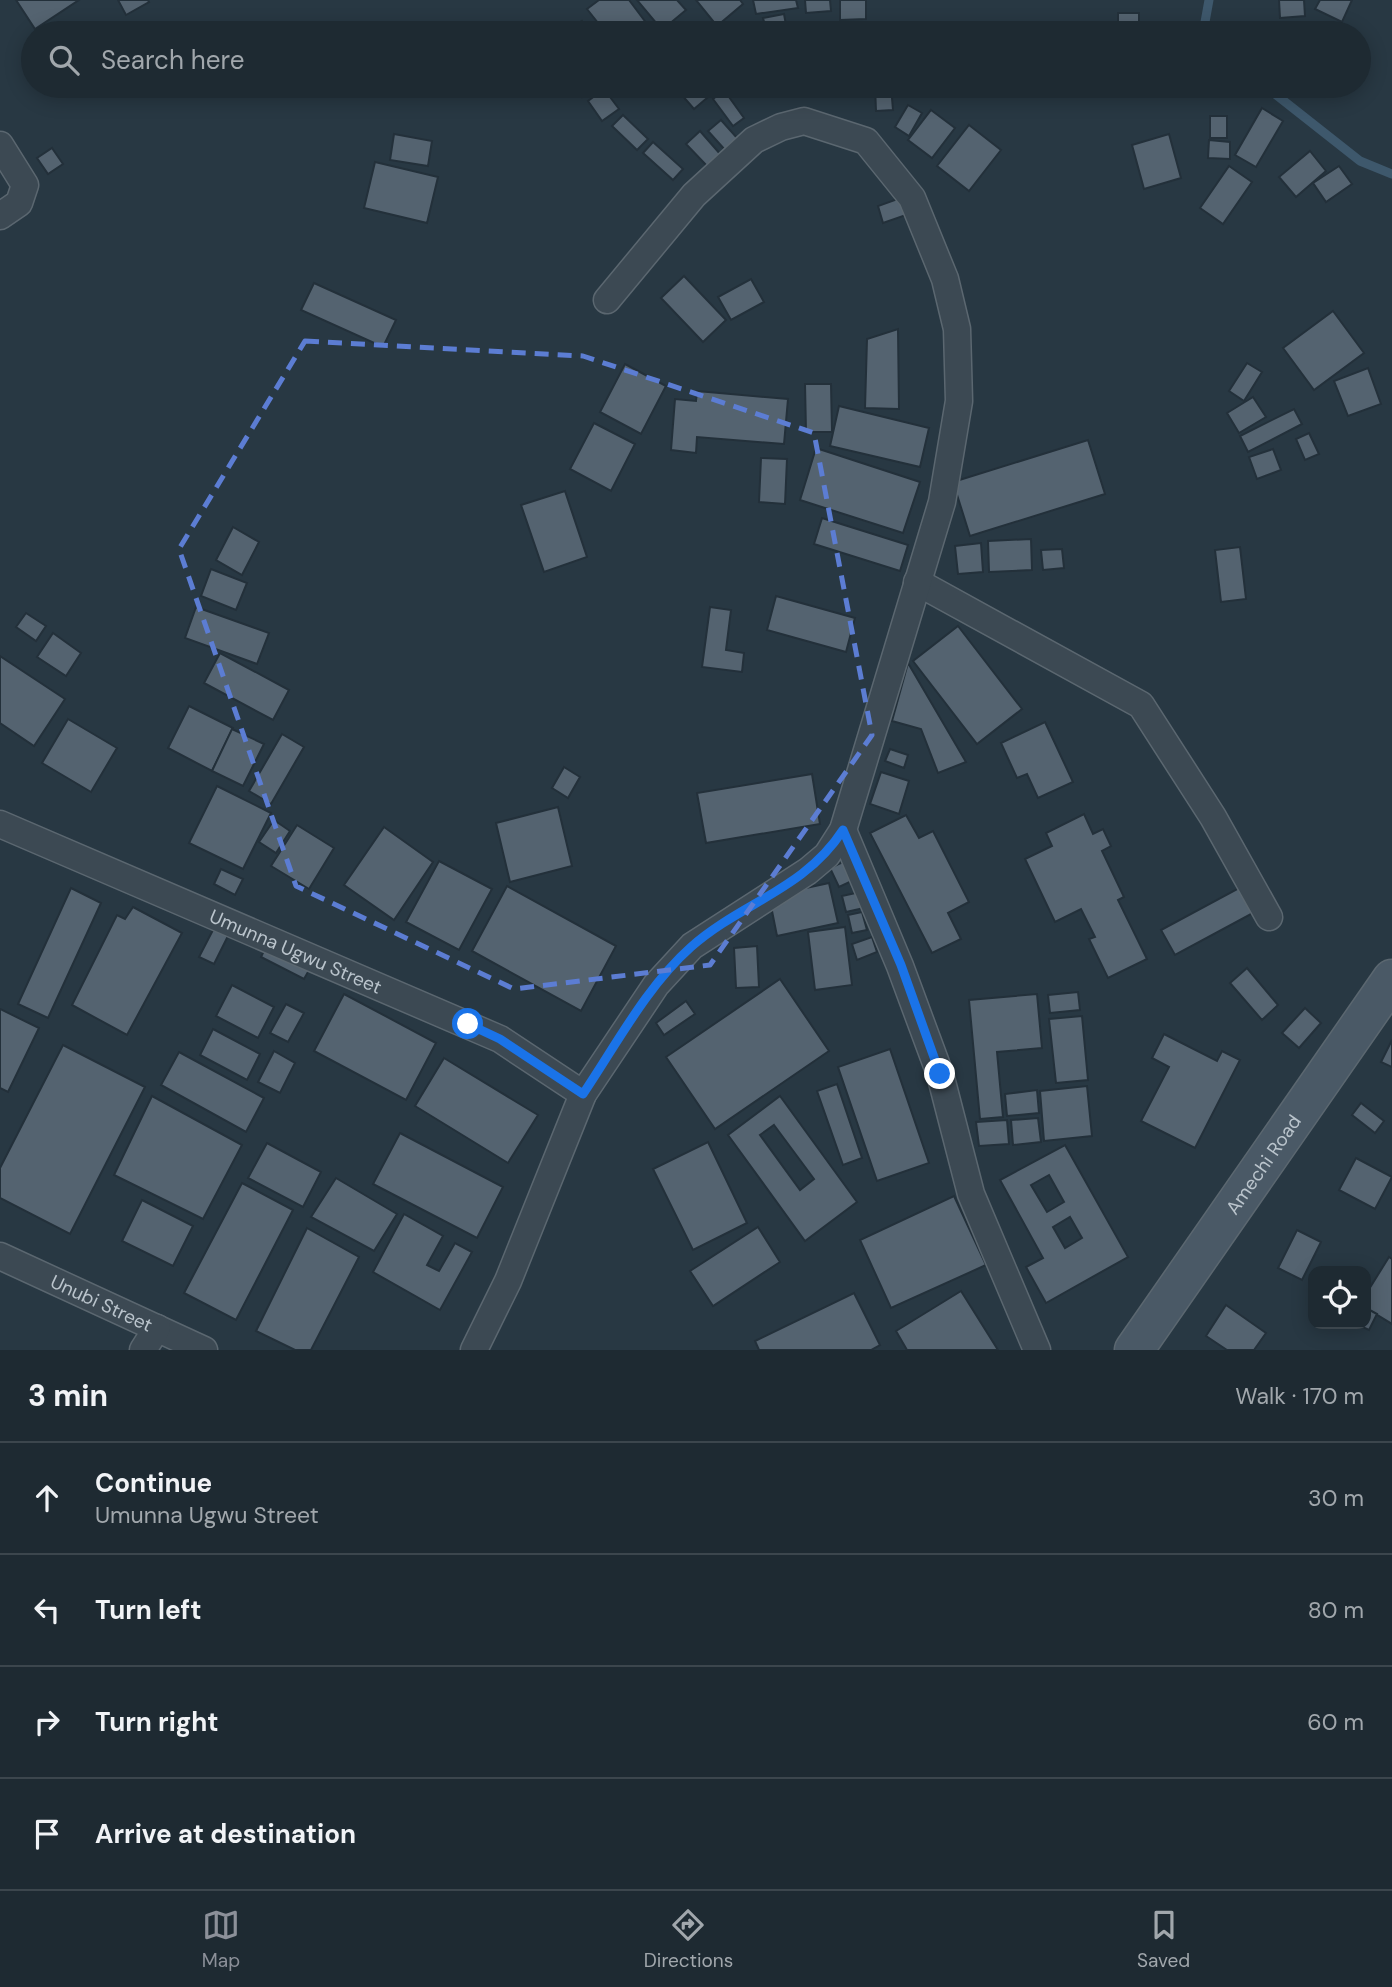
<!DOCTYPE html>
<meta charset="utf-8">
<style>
:root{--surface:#1e2a32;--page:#2b363e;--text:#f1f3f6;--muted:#a1a7ac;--line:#3c464d;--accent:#8c9099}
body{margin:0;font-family:"DM Sans",sans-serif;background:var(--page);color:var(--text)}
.controls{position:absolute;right:21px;bottom:21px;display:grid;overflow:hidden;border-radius:14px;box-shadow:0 4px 18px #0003}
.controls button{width:63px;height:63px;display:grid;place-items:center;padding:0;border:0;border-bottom:2px solid var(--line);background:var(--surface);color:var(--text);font:35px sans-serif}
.stop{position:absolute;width:21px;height:21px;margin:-16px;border:5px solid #1a73e8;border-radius:50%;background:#fff}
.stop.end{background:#1a73e8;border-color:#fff;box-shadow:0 2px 7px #0008}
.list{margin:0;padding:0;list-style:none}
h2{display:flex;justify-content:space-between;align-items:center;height:91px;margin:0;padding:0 28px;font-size:30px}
h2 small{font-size:23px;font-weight:400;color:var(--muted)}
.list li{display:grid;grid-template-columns:46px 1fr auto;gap:21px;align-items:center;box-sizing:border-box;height:112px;padding:0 28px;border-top:2px solid var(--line)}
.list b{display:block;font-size:26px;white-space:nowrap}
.list p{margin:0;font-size:23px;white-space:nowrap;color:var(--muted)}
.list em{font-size:23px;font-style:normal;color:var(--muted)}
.icon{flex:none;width:38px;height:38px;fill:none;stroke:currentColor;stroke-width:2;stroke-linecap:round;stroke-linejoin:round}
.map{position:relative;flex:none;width:1392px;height:1350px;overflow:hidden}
.search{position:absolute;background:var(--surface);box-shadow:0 4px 18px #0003;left:21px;right:21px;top:21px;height:77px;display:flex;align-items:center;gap:18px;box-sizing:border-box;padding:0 24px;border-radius:38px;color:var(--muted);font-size:26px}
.sheet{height:539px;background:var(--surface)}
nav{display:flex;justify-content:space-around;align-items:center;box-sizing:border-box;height:98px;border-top:2px solid var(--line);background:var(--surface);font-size:19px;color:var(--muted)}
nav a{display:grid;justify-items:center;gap:4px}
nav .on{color:var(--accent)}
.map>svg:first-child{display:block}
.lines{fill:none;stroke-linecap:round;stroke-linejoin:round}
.stream{stroke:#3e586c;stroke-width:9}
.building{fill:#546370;stroke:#23303a;stroke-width:2;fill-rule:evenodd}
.street-casing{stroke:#5b6770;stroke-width:29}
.secondary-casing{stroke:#5b6770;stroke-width:41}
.street{stroke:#3c4953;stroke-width:26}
.secondary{stroke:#4a5966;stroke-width:38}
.route{stroke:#1a73e8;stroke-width:9}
.marked{fill:none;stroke:#5c7dd3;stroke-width:5;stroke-dasharray:14 9;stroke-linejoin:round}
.labels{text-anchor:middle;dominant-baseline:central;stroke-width:6;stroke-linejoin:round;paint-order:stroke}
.street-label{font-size:19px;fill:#bac4cc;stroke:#212e38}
</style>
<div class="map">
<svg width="1392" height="1350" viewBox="0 0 1392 1350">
<rect width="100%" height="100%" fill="#283843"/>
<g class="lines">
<g class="stream">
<path d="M 1203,33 L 1209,0"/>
<path d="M 1265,86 L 1360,161 L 1392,174"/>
</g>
</g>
<g class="building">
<path d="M 16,0 L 79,0 L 35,29 Z"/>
<path d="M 118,0 L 148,0 L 149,2 L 126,15 Z"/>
<path d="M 599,0 L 629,0 L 650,28 L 643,33 L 606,33 L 587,9 Z"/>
<path d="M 637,0 L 677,0 L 686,10 L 662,30 Z"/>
<path d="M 696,0 L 740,0 L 743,4 L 717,26 Z"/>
<path d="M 753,0 L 796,0 L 798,8 L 756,14 Z"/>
<path d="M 805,0 L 830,0 L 831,11 L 806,13 Z"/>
<path d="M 840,0 L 866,0 L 866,19 L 840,20 Z"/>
<path d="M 1279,0 L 1304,0 L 1305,16 L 1280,18 Z"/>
<path d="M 1320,0 L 1352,0 L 1342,22 L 1315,9 Z"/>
<rect x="1118" y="13" width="21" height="20"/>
<path d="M 784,14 L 786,25 L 766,29 L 763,18 Z"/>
<path d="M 582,21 L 589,33 L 562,33 Z"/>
<path d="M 574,86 L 598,86 L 582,97 Z"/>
<path d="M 674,86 L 697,86 L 707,98 L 694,109 Z"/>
<rect x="818" y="86" width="41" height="10"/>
<path d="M 875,86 L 891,86 L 893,110 L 876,111 Z"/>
<path d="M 604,89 L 619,109 L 602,121 L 588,101 Z"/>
<path d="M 724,90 L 744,118 L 733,126 L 713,99 Z"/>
<path d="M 908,105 L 922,113 L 909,136 L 895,127 Z"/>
<path d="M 1262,108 L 1283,121 L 1256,167 L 1235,155 Z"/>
<path d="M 931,110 L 955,128 L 932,158 L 908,140 Z"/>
<path d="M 623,115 L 648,139 L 637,150 L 612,126 Z"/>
<rect x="1210" y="116" width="17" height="22"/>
<path d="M 721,120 L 738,139 L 726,151 L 708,131 Z"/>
<path d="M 969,125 L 1001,150 L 969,191 L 937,166 Z"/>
<path d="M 700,131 L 721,155 L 708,167 L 686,144 Z"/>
<path d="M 394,134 L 432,141 L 428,166 L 390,160 Z"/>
<path d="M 1169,134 L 1181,178 L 1144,189 L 1132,145 Z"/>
<path d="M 1209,140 L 1230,142 L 1230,159 L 1208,158 Z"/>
<path d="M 653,142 L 683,169 L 673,180 L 643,153 Z"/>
<path d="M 52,148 L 63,164 L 48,174 L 37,158 Z"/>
<path d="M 1310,151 L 1326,171 L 1296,197 L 1279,177 Z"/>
<path d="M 375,162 L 438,177 L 427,223 L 364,208 Z"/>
<path d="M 1229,166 L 1252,182 L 1223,224 L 1200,208 Z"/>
<path d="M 1339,166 L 1352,184 L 1326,202 L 1313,183 Z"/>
<path d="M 903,197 L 909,214 L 883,223 L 878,206 Z"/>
<path d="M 684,276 L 726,320 L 703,342 L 661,298 Z"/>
<path d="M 751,279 L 764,302 L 731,320 L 718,297 Z"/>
<path d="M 314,283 L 396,320 L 383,347 L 301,310 Z"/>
<path d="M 1333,311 L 1364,353 L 1314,390 L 1283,348 Z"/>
<path d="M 898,329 L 899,409 L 865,408 L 867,339 Z"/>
<path d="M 1247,363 L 1262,372 L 1244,401 L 1229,391 Z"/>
<path d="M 625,364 L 666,386 L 641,434 L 600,412 Z"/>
<path d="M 1368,368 L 1381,404 L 1348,416 L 1334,381 Z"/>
<path d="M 805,384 L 831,384 L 832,432 L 806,432 Z"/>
<path d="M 697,391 L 788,399 L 784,444 L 697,437 L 696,453 L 671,450 L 675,399 L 696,401 Z"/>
<path d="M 1253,397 L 1266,417 L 1239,433 L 1227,413 Z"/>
<path d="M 839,406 L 929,428 L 920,467 L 830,446 Z"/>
<path d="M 1294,409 L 1302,424 L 1248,452 L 1240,436 Z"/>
<path d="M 594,423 L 635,444 L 611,491 L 570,469 Z"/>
<path d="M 1309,433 L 1319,454 L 1305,460 L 1296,439 Z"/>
<path d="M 1088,440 L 1105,494 L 970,536 L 953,482 Z"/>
<path d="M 816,448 L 920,482 L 903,533 L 800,500 Z"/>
<path d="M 1273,449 L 1281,470 L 1257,479 L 1249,457 Z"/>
<path d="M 761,458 L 787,459 L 785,504 L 759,502 Z"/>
<path d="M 565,491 L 587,557 L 544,572 L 521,505 Z"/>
<path d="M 822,518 L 908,545 L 900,571 L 814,544 Z"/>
<path d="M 233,527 L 259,542 L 242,575 L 216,560 Z"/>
<path d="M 1031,539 L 1032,570 L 989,572 L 988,541 Z"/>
<path d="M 981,543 L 983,572 L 958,574 L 955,546 Z"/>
<path d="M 1240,547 L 1246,599 L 1221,602 L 1215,550 Z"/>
<path d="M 1062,549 L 1064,568 L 1043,570 L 1041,550 Z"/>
<path d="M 211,569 L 247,583 L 236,610 L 201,596 Z"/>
<path d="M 776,596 L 855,618 L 846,652 L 767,630 Z"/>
<path d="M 196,607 L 269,633 L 257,664 L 185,638 Z"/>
<path d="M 710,607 L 731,610 L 726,650 L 744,653 L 742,672 L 702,667 Z"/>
<path d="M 26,613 L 46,626 L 36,641 L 16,627 Z"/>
<path d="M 958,626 L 1022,709 L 977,744 L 913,661 Z"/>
<path d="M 53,633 L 81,653 L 66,676 L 37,657 Z"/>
<path d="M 220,653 L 289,690 L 273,720 L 204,683 Z"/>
<path d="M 0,656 L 65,699 L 34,746 L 0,723 Z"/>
<path d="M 908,663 L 966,762 L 938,773 L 921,729 L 892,721 Z"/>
<path d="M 189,706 L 233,728 L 212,771 L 168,748 Z"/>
<path d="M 68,719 L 117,748 L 91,792 L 42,763 Z"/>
<path d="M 1045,722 L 1073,782 L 1038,798 L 1027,774 L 1017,778 L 1001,743 Z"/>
<path d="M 232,729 L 264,744 L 243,786 L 212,771 Z"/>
<path d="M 282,734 L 304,747 L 271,804 L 249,791 Z"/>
<path d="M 890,749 L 908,755 L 904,768 L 885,761 Z"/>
<path d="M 564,767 L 580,777 L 568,798 L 552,788 Z"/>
<path d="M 881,772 L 909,781 L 899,814 L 870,804 Z"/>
<path d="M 812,774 L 820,824 L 706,843 L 697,793 Z"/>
<path d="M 217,786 L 271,813 L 243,869 L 189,843 Z"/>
<path d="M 558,807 L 572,866 L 510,882 L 496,823 Z"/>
<path d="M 1084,814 L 1093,834 L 1103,829 L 1111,846 L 1102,851 L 1124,897 L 1118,900 L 1147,959 L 1108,978 L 1089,939 L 1095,937 L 1081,909 L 1055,922 L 1025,859 L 1052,846 L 1046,833 Z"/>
<path d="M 906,815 L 919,838 L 933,831 L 969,902 L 948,913 L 961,939 L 932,953 L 870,833 Z"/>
<path d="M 274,820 L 290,831 L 276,853 L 259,842 Z"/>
<path d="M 297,825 L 334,848 L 309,889 L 271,866 Z"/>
<path d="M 384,827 L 433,862 L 394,920 L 344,885 Z"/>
<path d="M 439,861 L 492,889 L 459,950 L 406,922 Z"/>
<path d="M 845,861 L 854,880 L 839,887 L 830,868 Z"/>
<path d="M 221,869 L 243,879 L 235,895 L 214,884 Z"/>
<path d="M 829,883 L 838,923 L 777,936 L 769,896 Z"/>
<path d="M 507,886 L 616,946 L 581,1011 L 472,951 Z"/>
<path d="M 71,888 L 101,903 L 48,1018 L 18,1004 Z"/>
<path d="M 1239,888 L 1253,913 L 1175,955 L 1161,930 Z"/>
<path d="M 860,892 L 864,908 L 846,912 L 842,896 Z"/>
<path d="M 133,907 L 182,933 L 127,1035 L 72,1005 L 117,915 L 125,919 Z"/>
<path d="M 862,912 L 867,930 L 852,933 L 848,915 Z"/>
<path d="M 845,927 L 852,985 L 815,990 L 808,932 Z"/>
<path d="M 214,928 L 228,936 L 214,964 L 199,957 Z"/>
<path d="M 872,937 L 877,952 L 857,960 L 852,944 Z"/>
<path d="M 268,942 L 312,965 L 304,979 L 261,957 Z"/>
<path d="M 757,946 L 759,987 L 736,988 L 734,948 Z"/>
<path d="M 1247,968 L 1278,1005 L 1262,1020 L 1230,983 Z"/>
<path d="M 780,979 L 829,1051 L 715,1129 L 666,1057 Z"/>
<path d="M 232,985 L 274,1007 L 258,1038 L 216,1016 Z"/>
<path d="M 1078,992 L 1080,1010 L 1050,1013 L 1048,995 Z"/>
<path d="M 344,994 L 436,1043 L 406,1100 L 314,1051 Z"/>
<path d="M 1037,994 L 1042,1048 L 997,1052 L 1003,1117 L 980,1119 L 969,1000 Z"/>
<path d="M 686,1001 L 695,1014 L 664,1035 L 656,1023 Z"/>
<path d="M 286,1004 L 304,1013 L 288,1042 L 270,1033 Z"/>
<path d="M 1305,1008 L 1321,1023 L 1299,1048 L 1282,1033 Z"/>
<path d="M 0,1009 L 39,1028 L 8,1092 L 0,1088 Z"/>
<path d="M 1082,1016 L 1088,1080 L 1056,1083 L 1049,1019 Z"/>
<path d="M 213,1029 L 260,1054 L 247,1080 L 200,1055 Z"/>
<path d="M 1164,1034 L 1217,1061 L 1222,1051 L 1240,1060 L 1195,1148 L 1141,1121 L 1169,1067 L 1152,1058 Z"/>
<path d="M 1392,1040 L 1392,1067 L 1381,1062 Z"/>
<path d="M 63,1045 L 145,1087 L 70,1234 L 0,1198 L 0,1168 Z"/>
<path d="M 890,1049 L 929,1163 L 877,1181 L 838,1067 Z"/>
<path d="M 274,1051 L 295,1063 L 280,1093 L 258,1082 Z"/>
<path d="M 179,1052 L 264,1098 L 246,1132 L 161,1085 Z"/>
<path d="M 444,1058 L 538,1115 L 508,1163 L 415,1106 Z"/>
<path d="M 837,1084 L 862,1158 L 843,1165 L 817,1091 Z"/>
<path d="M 1087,1086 L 1092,1136 L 1044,1141 L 1040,1091 Z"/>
<path d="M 1037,1090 L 1039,1113 L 1007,1116 L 1005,1094 Z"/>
<path d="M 152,1096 L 242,1145 L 203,1219 L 114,1175 Z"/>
<path d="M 780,1096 L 857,1202 L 805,1241 L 728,1135 ZM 774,1125 L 814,1179 L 800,1190 L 760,1135 Z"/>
<path d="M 1361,1103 L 1384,1121 L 1375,1133 L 1352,1115 Z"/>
<path d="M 1038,1118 L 1041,1142 L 1013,1145 L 1011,1120 Z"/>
<path d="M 1007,1120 L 1009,1144 L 979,1146 L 976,1122 Z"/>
<path d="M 400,1133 L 503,1187 L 477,1238 L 373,1184 Z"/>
<path d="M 708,1142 L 747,1223 L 693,1250 L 653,1169 Z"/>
<path d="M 267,1143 L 321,1172 L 303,1207 L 248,1178 Z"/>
<path d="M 1065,1145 L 1128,1257 L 1046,1303 L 1026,1267 L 1043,1258 L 1000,1180 ZM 1049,1175 L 1064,1202 L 1047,1212 L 1031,1185 ZM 1070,1217 L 1082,1238 L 1065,1248 L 1053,1227 Z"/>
<path d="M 1356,1158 L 1392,1177 L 1375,1209 L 1339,1190 Z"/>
<path d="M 336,1178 L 397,1214 L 374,1251 L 311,1217 Z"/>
<path d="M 242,1183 L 293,1210 L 236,1320 L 184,1293 Z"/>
<path d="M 954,1196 L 986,1265 L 891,1308 L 860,1240 Z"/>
<path d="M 142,1200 L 193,1226 L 173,1266 L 122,1241 Z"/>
<path d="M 404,1214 L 443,1236 L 427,1265 L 439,1271 L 455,1243 L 472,1252 L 440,1310 L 373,1272 Z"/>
<path d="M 758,1227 L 780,1262 L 713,1306 L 690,1271 Z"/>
<path d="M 307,1228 L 359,1257 L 311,1350 L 295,1350 L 256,1331 Z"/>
<path d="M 1297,1230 L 1321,1242 L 1302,1280 L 1278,1268 Z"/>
<path d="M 1389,1257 L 1392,1259 L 1392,1324 L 1366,1308 L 1366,1294 Z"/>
<path d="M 961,1291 L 998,1350 L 907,1350 L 896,1331 Z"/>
<path d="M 854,1293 L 880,1345 L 871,1350 L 759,1350 L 755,1341 Z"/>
<path d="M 1226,1305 L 1266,1333 L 1254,1350 L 1227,1350 L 1206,1336 Z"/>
<path d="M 1366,1308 L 1377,1314 L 1369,1330 L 1356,1324 L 1366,1324 Z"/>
</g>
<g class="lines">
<g class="street-casing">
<g id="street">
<path d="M 0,145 L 25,185 L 19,203 L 0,216"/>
<path d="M 917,582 L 1141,705 L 1213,817 L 1269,917"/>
<path id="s1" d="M 0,824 L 500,1039 L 583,1094"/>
<path d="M 843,830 L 900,966 L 940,1074 L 971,1194 L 1037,1350"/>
<path id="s2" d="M 0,1256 L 204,1350"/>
<path d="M 143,1350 L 157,1328"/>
<path d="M 474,1350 L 508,1281 L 583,1094 L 656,985 L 692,946 L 808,871 L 827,855 L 843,830 L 942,502 L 959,401 L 957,329 L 945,279 L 912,198 L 866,141 L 804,121 L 781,127 L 754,140 L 694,195 L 607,300"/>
</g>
</g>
<g class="secondary-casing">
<g id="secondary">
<path id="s3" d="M 1134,1350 L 1392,979"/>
</g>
</g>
<use href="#street" class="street"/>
<use href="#secondary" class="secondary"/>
</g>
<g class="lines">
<path class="route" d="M 468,1024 L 500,1039 L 583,1094 C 616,1045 647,986 691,947 C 742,902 804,890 843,830 L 901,965 L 940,1074"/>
</g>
<path class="marked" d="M 305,341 L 583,356 L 814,433 L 872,735 L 710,965 L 514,989 L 296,886 L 179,549 Z"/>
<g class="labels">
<g class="street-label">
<text stroke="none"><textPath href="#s1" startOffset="322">Umunna Ugwu Street</textPath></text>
<text stroke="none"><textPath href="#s3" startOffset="226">Amechi Road</textPath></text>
<text stroke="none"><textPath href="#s2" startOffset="112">Unubi Street</textPath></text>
</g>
</g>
</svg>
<div class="controls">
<button><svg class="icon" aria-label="locate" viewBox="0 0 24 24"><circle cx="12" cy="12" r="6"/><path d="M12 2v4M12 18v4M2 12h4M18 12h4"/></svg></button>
</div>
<div class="stop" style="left:468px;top:1024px"></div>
<div class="stop end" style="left:940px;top:1074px"></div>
<div class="search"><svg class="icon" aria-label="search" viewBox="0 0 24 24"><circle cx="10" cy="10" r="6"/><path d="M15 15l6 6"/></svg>Search here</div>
</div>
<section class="sheet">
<h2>3 min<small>Walk · 170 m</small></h2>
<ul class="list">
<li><svg class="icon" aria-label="ahead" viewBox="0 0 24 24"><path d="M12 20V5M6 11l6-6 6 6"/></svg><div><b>Continue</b><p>Umunna Ugwu Street</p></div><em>30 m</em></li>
<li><svg class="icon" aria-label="left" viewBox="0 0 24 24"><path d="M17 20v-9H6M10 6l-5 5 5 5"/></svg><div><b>Turn left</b></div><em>80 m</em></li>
<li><svg class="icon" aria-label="right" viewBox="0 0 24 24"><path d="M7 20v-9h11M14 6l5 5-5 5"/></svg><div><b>Turn right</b></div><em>60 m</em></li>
<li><svg class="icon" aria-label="arrive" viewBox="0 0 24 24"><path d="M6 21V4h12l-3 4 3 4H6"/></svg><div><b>Arrive at destination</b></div></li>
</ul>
</section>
<nav>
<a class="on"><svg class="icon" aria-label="map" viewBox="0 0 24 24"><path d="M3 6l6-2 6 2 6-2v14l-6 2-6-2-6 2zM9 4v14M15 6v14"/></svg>Map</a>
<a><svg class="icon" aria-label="directions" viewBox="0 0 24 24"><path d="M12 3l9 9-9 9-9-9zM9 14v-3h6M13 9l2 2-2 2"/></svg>Directions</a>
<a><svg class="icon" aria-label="saved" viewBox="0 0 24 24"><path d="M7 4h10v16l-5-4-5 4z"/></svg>Saved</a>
</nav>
